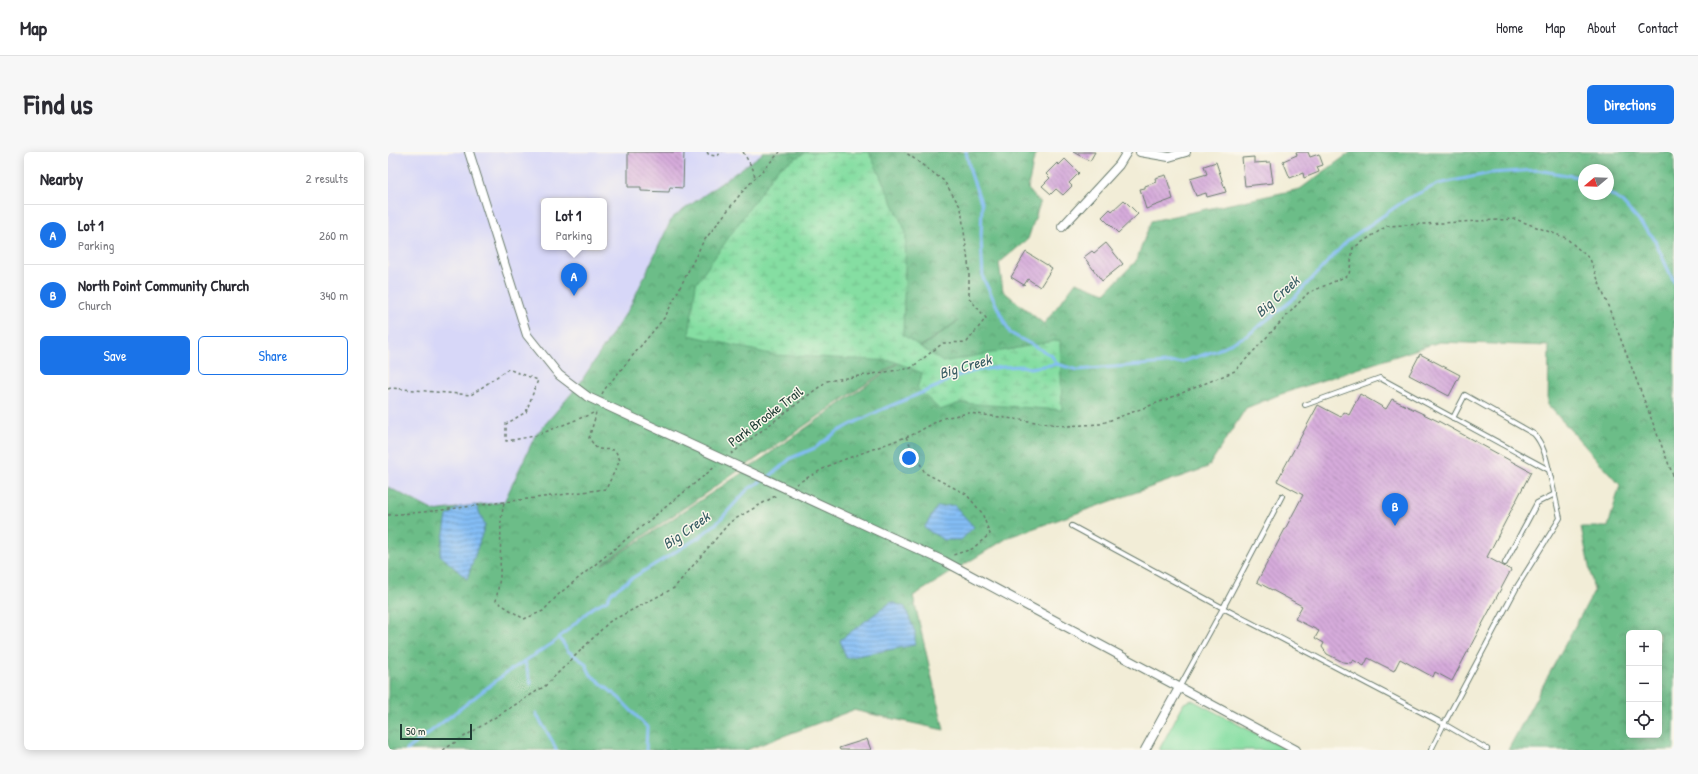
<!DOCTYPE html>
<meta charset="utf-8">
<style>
:root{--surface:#fff;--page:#f7f7f7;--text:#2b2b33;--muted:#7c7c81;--line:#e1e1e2;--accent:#1a73e8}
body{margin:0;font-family:"Patrick Hand",sans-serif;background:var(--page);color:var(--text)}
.controls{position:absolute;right:12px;bottom:12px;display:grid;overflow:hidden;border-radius:6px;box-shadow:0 2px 10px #0003}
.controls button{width:36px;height:36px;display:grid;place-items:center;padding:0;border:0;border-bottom:1px solid var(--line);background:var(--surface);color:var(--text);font:20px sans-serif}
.compass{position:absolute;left:1190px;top:12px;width:36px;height:36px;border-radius:50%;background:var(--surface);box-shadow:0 2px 10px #0003;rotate:251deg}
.scale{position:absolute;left:12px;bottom:10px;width:72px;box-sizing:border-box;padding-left:4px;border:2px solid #1f3d34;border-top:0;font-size:11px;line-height:14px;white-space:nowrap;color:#1f3d34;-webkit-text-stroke:3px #fbf7ec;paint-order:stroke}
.you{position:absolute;left:521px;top:306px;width:14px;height:14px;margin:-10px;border:3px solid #fff;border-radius:50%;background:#1a73e8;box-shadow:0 0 0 6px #1a73e833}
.badge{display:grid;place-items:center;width:26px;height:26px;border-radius:50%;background:var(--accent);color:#fff;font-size:13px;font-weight:700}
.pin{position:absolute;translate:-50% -33px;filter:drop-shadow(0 1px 2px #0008)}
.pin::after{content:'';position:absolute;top:21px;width:14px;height:12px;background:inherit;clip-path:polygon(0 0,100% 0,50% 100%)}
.popup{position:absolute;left:153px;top:46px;width:66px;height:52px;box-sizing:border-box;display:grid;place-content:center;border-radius:6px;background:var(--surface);filter:drop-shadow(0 1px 3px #0005);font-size:13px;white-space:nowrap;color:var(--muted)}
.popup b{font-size:15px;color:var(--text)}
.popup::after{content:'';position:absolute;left:50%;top:100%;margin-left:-8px;border:8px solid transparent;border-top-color:var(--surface)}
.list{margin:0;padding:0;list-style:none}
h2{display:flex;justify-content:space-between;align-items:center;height:52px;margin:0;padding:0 16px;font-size:17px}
h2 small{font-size:13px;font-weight:400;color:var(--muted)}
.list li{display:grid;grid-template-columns:26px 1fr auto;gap:12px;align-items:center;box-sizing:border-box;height:60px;padding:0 16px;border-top:1px solid var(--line)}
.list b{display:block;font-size:15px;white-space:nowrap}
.list p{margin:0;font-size:13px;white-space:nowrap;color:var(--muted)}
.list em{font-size:13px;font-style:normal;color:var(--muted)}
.actions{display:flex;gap:8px;padding:12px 16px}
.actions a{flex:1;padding:9px 0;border:1px solid var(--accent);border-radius:6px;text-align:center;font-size:14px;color:var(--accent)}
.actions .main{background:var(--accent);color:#fff}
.icon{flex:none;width:22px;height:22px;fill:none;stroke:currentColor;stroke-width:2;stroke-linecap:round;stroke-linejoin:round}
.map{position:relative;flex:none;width:1286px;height:598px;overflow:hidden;border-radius:6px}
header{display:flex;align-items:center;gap:24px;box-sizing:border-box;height:56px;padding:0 20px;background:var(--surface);border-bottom:1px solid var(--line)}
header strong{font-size:19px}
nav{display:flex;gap:22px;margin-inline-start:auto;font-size:14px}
.intro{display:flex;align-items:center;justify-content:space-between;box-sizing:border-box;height:96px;padding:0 24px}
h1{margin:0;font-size:28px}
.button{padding:10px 18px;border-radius:6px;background:var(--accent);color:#fff;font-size:14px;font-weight:700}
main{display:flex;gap:24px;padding:0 24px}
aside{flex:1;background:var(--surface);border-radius:6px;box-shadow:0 2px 10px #0003}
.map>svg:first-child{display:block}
.built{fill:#d7d7f8;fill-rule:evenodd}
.grass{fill:#85dea2;stroke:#528e6b}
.forest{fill:url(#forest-crowns);stroke:#467d5e;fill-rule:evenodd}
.wetland{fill:url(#wetland-marsh);stroke:#528e6b}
.water{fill:url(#water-rules);stroke:#527d94}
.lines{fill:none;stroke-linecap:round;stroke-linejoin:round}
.stream{stroke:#84bdf5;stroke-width:3}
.building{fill:url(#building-back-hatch)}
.service-casing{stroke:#697b6d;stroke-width:6}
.minor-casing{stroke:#697b6d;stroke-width:10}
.path{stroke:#697b6d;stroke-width:1.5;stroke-dasharray:3 3;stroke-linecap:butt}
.service{stroke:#fff;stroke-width:4}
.minor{stroke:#fff;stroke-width:8}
.minor-bridge-casing{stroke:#697b6d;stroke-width:10;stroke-linecap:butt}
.minor-bridge{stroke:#fff;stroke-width:8}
.labels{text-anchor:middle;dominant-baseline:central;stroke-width:3;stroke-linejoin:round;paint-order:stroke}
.street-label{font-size:14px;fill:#1f3d34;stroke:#fbf7ec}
.water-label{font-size:15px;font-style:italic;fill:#385d64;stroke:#fbf7ec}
</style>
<header>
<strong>Map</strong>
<nav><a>Home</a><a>Map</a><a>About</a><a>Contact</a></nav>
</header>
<div class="intro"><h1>Find us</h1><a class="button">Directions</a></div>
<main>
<aside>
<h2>Nearby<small>2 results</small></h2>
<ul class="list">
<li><span class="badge">A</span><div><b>Lot 1</b><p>Parking</p></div><em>260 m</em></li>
<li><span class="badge">B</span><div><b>North Point Community Church</b><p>Church</p></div><em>340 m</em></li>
</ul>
<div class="actions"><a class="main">Save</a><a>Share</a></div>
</aside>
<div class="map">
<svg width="1286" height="598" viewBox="0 0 1286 598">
<defs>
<pattern id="forest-crowns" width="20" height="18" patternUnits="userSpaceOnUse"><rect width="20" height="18" fill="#6cbd88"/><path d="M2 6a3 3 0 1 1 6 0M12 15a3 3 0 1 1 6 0" fill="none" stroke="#589b70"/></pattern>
<pattern id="wetland-marsh" width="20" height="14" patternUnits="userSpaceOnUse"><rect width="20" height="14" fill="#85dea2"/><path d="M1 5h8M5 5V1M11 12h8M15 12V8" fill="none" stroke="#72bf8c"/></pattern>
<pattern id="water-rules" width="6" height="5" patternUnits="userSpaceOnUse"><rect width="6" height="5" fill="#84bdf5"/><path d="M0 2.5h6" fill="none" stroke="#6b9bc7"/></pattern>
<pattern id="building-back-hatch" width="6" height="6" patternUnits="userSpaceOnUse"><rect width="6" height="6" fill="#d6abdb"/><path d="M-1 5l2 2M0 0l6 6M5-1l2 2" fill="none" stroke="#ad8cb2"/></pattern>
</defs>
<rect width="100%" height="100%" fill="#fbf7ec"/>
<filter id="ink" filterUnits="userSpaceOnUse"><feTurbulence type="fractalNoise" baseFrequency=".025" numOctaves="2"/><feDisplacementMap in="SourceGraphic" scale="8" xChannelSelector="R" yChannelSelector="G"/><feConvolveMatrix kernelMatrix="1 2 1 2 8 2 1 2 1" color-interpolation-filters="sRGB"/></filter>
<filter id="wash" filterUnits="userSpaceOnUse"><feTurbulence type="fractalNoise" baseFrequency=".012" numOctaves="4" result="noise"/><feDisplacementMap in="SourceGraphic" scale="16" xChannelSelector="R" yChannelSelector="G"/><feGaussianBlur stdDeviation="0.9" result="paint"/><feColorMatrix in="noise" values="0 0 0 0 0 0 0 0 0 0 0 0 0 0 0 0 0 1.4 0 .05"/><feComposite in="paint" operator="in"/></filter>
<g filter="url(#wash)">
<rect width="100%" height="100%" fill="#f2edd7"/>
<path class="built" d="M 0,0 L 374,0 L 374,2 L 284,66 L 242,155 L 190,234 L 147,284 L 116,351 L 46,359 L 0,335 ZM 156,49 L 216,49 L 216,95 L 156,95 Z"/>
<path class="grass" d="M 804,548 L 899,598 L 771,598 L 796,551 Z"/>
<path class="forest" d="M 374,0 L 649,0 L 645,10 L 640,37 L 652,51 L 640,87 L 611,111 L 615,139 L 656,172 L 688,130 L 717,141 L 748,109 L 763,69 L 912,37 L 963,0 L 1286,0 L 1286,598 L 1120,598 L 1206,439 L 1193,375 L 1220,375 L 1232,333 L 1160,253 L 1161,194 L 1051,190 L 893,242 L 858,256 L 820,315 L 621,385 L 525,444 L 556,578 L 465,558 L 358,598 L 0,598 L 0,335 L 46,359 L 116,350 L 147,284 L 190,234 L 242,155 L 284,66 L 374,2 ZM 1196,18 L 1220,18 L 1220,42 L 1196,42 ZM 570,169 L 351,323 L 214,413 L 214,412 ZM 1241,481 L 1271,481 L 1271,583 L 1241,583 Z"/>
<path class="wetland" d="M 418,0 L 481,0 L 518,80 L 515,183 L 555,210 L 672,188 L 674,258 L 572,251 L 552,258 L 529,236 L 534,221 L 505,209 L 386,203 L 301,183 L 308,132 L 389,17 Z"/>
<g class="water">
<path d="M 88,353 L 97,373 L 79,427 L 52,403 L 59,364 L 71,355 Z"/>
<path d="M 566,353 L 586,375 L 573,388 L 556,388 L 536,376 L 549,355 Z"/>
<path d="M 503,450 L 517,455 L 527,480 L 527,493 L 458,506 L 452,488 Z"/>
</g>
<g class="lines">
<g class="stream">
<path d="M 578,0 L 583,22 L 594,53 L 593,87 L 595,126 L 622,181 L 663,203 L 669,212"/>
<path d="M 1220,41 L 1233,49 L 1265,85 L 1286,130"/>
<path d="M 171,485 L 180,499 L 197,511 L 203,523 L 231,546 L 259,575 L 258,598"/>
<path d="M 137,510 L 143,532"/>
<path d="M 148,561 C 154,574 164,585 168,598"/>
<path d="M 19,598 L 118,521 L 165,491 L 204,456 L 219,448 L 223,441 L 241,428 L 310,386 L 330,370 L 360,337 L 382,324 L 403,306 L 427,296 L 447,281 L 462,273 L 495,257 L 550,234 L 565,225 L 591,218 L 615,215 L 634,214 L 642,216 L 669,212 L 689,218 L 725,215 L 793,210 L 827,199 L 860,183 L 904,148 L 960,88 L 1019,47 L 1050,32 L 1103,21 L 1149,18 L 1196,26"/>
</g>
</g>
<g id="blocks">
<g class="building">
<path d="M 240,0 L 296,0 L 295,36 L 282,35 L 281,40 L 253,39 L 253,35 L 240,35 Z"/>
<path d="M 685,0 L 707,0 L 702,9 Z"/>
<path d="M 908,0 L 920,0 L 922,5 L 931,2 L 935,13 L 929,15 L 931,20 L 916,26 L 915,21 L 902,26 L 895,9 L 909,3 Z"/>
<path d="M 866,5 L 866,11 L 882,10 L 885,31 L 857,34 L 854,6 Z"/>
<path d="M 677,7 L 691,21 L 681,31 L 684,34 L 675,43 L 668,37 L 663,42 L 654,34 L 662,26 L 658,22 L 669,11 L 671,13 Z"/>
<path d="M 828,10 L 838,40 L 819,45 L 818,41 L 808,44 L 802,27 L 819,22 L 816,14 Z"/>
<path d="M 778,23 L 785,47 L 758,57 L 752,37 L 757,36 L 757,34 L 768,30 L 767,26 Z"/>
<path d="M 736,48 L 750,62 L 730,81 L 714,65 L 722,57 L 724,59 Z"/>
<path d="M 718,91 L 735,112 L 714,129 L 696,105 L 704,99 L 706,101 Z"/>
<path d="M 638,100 L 664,116 L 652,135 L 640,127 L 636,133 L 623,125 Z"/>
<path d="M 1032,202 L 1072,223 L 1061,244 L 1021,223 Z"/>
<path d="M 972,242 L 998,257 L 1004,247 L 1052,270 L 1143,320 L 1099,405 L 1123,418 L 1064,529 L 1047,520 L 1045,525 L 1012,507 L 1006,519 L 980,506 L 976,514 L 965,508 L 963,511 L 955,510 L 939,502 L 934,495 L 936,491 L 927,486 L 931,479 L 907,467 L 914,454 L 869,430 L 915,343 L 889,329 L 930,253 L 953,265 L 956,260 L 961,263 Z"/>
<path d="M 479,587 L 483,598 L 452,598 L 451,596 Z"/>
</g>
</g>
</g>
<g filter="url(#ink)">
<use href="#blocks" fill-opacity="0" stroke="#697b6d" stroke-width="1"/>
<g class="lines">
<g class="service-casing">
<g id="service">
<path d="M 917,253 L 992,226 L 1161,318 L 1172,366 L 1130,433 L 1056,572 L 1099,597"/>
<path d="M 1065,266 L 1077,243 L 1146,282 C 1155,292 1158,305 1161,318"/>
<path d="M 684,374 L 835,456 L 894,344"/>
<path d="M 1117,411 L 1149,351 L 1167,342"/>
<path d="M 791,536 L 835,456 L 1056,572 L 1043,598"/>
</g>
</g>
<g class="minor-casing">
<g id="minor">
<path d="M 81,0 L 139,183 L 171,223 L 200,245"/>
<path d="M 752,0 L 781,5 L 798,0"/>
<path d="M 674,75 L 731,13 L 739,0"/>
<path d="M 505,386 L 556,409 L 908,598"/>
<path d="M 757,598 L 791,536"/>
</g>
</g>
<g class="path">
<path d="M 319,0 L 321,3 L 329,4 L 334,0"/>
<path d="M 355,0 L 365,17 L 367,25"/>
<path d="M 0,237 L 3,236 L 83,243 L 120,217 L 150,228 L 138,260 L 118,272 L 118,289 L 147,284 L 208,260"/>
<path d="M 214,242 L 216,238 L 277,165 L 315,90 L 354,40 L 392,0"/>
<path d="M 518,285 L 537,321 L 578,342 L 594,361 L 602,382 L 584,397 L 565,403"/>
<path d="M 343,302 L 439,229 L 523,216 L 555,191 L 579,190 L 598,166 L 581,146 L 581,118 L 573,56 L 556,29 L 517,0"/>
<path d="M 408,332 L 444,312 L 526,282 L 555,266 L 581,261 L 678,274 L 712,272 L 777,248 L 847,219 L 920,141 L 961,123 L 965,96 L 999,74 L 1127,67 L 1178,86 L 1202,107 L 1286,326"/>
<path d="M 116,351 L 113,367 L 112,425 L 108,449 L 136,467 L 155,459 L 171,442 L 328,314"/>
<path d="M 0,363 L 46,359 L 218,337 L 232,308 L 227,298 L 209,297 L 201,286 L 207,266 L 208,259"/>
<path d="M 55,598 L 157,534 L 221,470 L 286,436 L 342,370 L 389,343"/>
</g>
<use href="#service" class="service"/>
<use href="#minor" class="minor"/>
<g class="minor-bridge-casing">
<path id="minor-bridge" d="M 200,245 L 505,386"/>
</g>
<use href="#minor-bridge" class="minor-bridge"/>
</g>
</g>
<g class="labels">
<g class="street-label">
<text transform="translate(377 264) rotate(-37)">Park Brooke Trail</text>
</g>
<g class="water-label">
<text transform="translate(889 144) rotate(-42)">Big Creek</text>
<text transform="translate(577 214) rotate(-16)">Big Creek</text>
<text transform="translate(298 378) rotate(-35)">Big Creek</text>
</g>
</g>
</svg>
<div class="controls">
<button>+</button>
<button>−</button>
<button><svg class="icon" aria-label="locate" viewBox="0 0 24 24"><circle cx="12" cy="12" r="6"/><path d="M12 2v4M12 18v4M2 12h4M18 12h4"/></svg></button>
</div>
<svg class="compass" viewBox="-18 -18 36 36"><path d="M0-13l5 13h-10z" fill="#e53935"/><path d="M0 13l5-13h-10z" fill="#7c7c81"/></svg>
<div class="scale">50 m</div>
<div class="you"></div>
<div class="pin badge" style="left:186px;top:144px">A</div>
<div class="popup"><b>Lot 1</b>Parking</div>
<div class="pin badge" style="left:1007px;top:374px">B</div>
</div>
</main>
